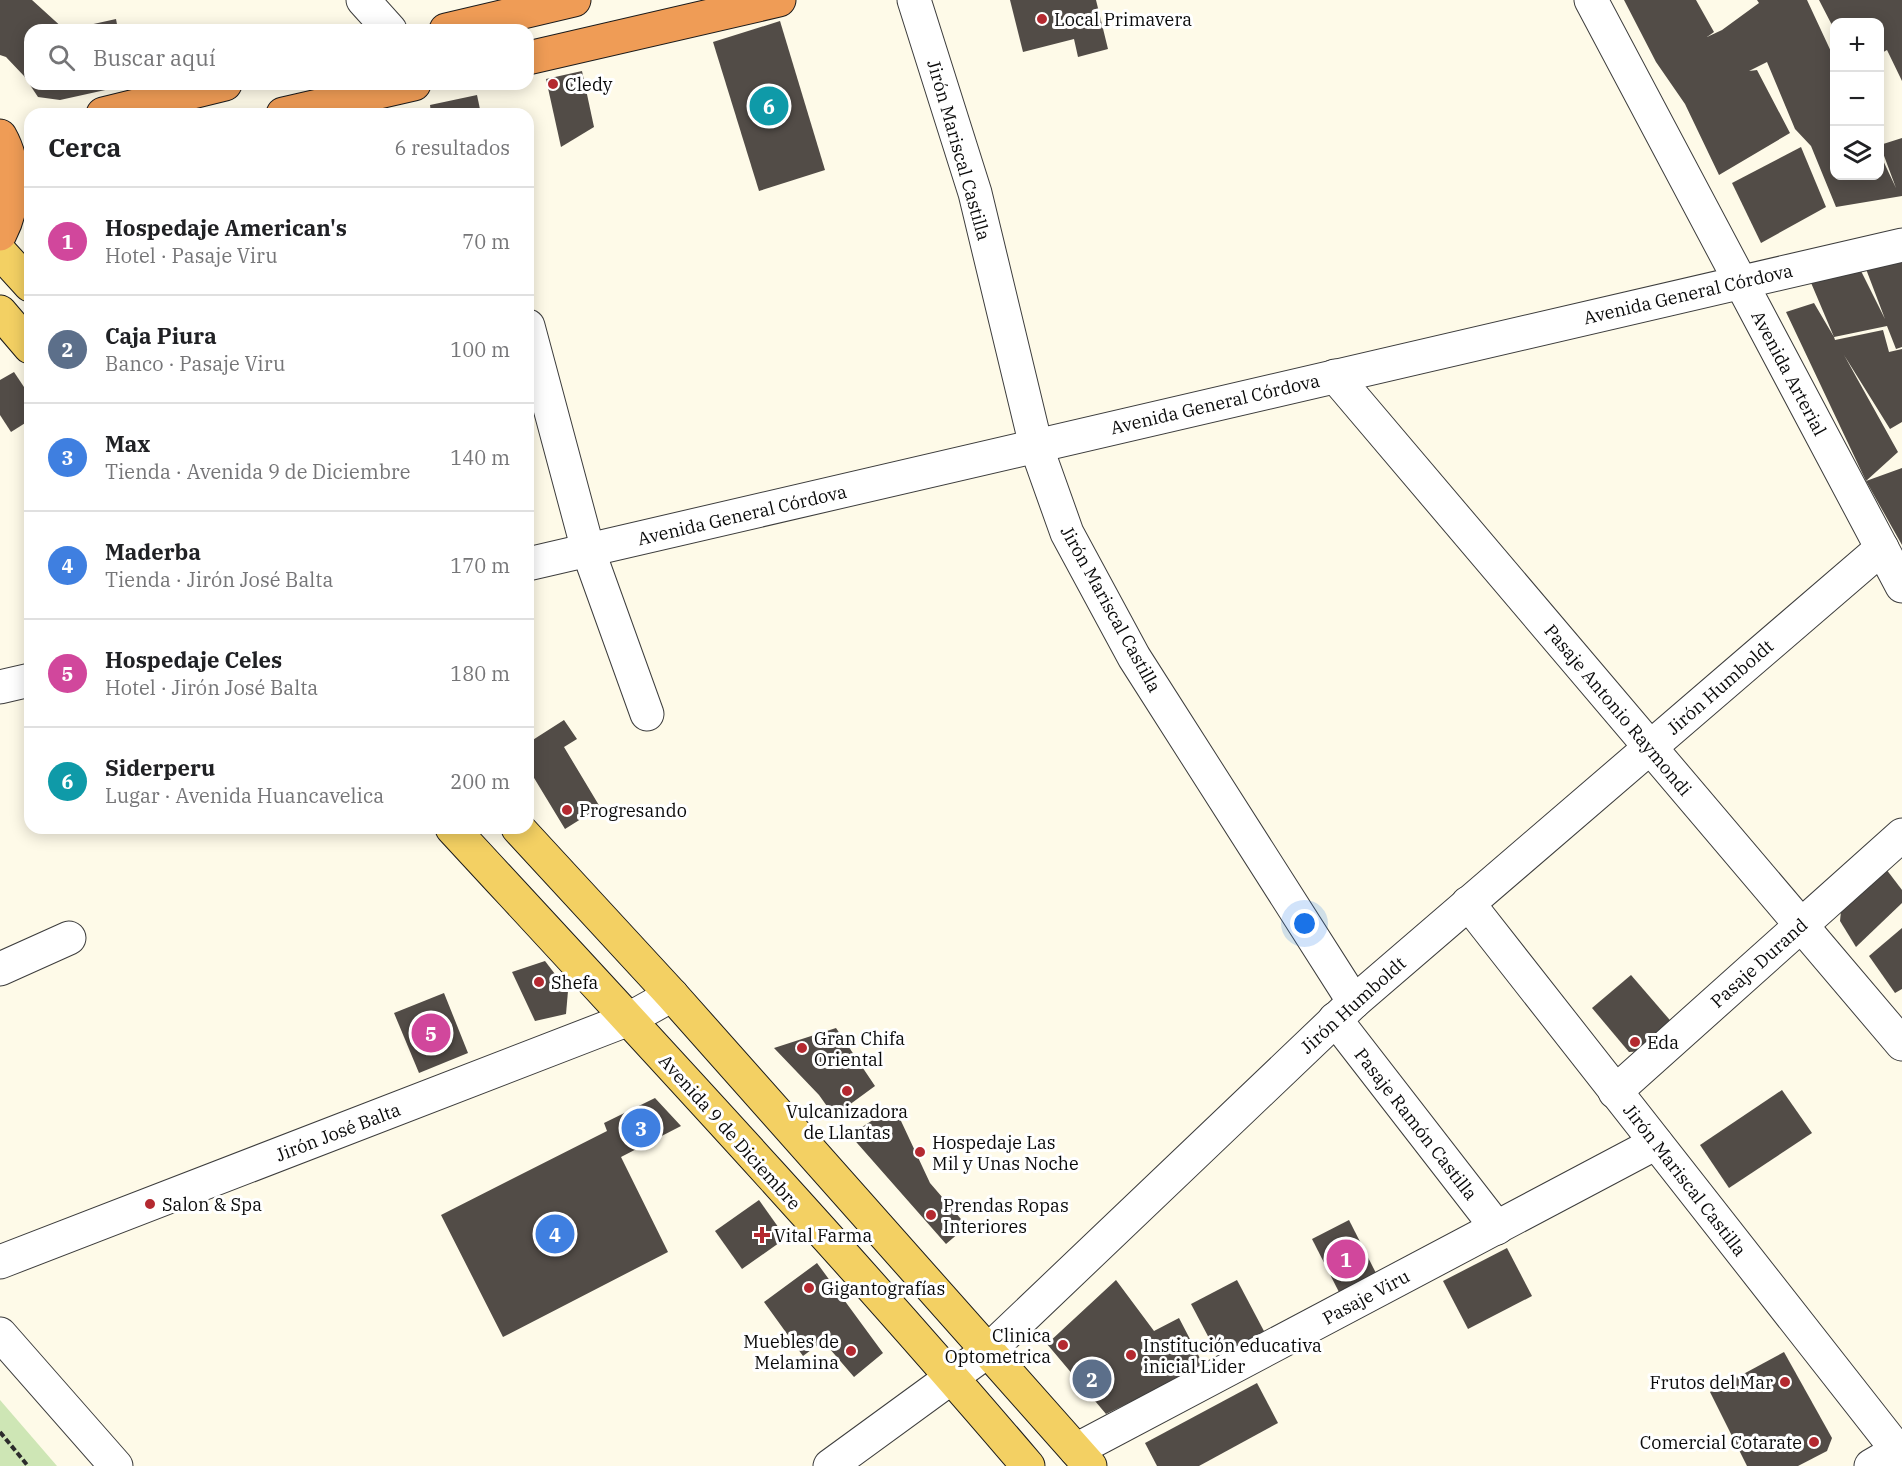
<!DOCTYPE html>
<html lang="es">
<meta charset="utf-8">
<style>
:root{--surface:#fff;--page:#f6f6f6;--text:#202124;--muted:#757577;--line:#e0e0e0;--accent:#0f766e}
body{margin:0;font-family:"IBM Plex Serif",serif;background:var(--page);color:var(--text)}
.controls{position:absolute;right:18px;top:18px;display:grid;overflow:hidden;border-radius:12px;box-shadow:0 3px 15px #0003}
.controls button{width:54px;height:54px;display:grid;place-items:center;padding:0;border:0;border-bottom:2px solid var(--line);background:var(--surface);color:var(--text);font:30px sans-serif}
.you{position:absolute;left:1305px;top:924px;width:21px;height:21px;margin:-15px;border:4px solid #fff;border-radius:50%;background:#1a73e8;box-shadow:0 0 0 9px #1a73e833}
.badge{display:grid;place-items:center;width:39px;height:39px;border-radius:50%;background:var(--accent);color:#fff;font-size:20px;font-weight:700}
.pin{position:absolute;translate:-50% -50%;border:3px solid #fff;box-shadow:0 2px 6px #0006}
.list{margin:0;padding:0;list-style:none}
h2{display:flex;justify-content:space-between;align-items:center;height:78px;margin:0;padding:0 24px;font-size:26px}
h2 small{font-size:20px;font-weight:400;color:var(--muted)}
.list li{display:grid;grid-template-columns:39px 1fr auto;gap:18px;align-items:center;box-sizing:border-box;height:108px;padding:0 24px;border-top:2px solid var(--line)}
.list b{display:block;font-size:22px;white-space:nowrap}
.list p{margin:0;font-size:20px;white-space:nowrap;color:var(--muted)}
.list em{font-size:20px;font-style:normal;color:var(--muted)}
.icon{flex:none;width:33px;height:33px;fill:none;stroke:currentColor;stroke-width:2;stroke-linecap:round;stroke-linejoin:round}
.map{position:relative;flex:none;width:1902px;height:1466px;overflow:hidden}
.search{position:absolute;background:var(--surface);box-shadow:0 3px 15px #0003;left:24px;top:24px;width:510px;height:66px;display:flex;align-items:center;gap:15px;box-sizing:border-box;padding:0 21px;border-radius:18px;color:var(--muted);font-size:22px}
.panel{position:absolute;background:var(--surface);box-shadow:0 3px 15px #0003;left:24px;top:108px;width:510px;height:726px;border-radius:18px}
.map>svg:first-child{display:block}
.green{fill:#cee6b5}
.building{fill:#524c47}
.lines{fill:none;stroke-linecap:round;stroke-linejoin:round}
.minor-casing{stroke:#3d3d3d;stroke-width:35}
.major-casing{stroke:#1b1b1b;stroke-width:35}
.highway-casing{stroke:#1b1b1b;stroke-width:35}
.path{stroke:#2c2c2c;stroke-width:4;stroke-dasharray:6 3;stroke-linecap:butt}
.minor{stroke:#fff;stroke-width:33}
.major{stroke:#f3d063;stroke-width:33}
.highway{stroke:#ef9c56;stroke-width:33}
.poi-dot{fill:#b42930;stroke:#fff;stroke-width:2}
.labels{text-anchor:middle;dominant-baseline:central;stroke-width:6;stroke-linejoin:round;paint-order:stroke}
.poi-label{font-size:18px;fill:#0a0a0a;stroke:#fff;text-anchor:start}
.street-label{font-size:18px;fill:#0a0a0a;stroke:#fff}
</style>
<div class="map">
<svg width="1902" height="1466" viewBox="0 0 1902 1466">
<rect width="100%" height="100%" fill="#fefae8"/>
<path class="green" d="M 0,1400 L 57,1466 L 0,1466 Z"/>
<g class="building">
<path d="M 0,0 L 32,0 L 65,30 L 30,30 L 30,84 L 128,85 L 60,100 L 38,97 L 24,76 L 6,57 L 0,55 Z"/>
<path d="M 1010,0 L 1096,0 L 1108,49 L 1078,57 L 1074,39 L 1023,52 Z"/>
<path d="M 1624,0 L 1696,0 L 1714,32 L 1707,37 L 1722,30 L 1759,3 L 1757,0 L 1807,0 L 1834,58 L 1834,176 L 1880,176 L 1880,154 L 1896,188 L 1880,145 L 1902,138 L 1902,196 L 1836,207 L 1811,146 L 1795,129 L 1767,62 L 1749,71 L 1757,70 L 1790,133 L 1719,175 L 1685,104 L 1656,62 Z"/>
<path d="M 1819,0 L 1902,0 L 1902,81 L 1887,50 L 1880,54 L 1880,22 L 1834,22 L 1834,29 Z"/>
<path d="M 116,19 L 118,30 L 71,30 L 71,29 Z"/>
<path d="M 780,21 L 825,170 L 759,191 L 713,42 Z"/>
<path d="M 582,71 L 594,127 L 561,147 L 546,79 Z"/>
<path d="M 477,95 L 481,114 L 431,114 L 430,105 Z"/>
<path d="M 1801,147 L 1826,207 L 1761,243 L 1732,183 Z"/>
<path d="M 1902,261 L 1902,347 L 1896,349 L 1887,326 L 1834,337 L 1835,340 L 1883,330 L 1889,352 L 1902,349 L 1902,422 L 1890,429 L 1844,355 L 1898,452 L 1866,481 L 1902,468 L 1902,545 L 1866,481 L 1786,312 L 1814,303 L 1834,337 L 1809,278 L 1859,267 L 1885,319 L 1866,269 Z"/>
<path d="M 14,372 L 30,396 L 30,420 L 11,432 L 0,415 L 0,380 Z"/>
<path d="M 564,720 L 577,739 L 564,747 L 600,807 L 565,829 L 528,768 L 528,743 Z"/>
<path d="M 1883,865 L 1902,890 L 1902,903 L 1856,947 L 1840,921 L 1842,901 Z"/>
<path d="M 1902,928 L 1902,989 L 1895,993 L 1869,956 Z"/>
<path d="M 545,961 L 568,991 L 566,1014 L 535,1021 L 512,972 Z"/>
<path d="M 1631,975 L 1675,1026 L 1645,1051 L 1629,1052 L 1592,1008 Z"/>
<path d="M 444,993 L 468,1053 L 419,1073 L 394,1013 Z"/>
<path d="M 836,1028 L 875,1086 L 834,1116 L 819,1095 L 774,1048 Z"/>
<path d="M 1782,1090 L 1812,1133 L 1729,1188 L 1700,1145 Z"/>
<path d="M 655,1098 L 681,1126 L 621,1157 L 668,1252 L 503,1337 L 441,1215 L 607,1131 L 604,1123 Z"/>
<path d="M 894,1106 L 930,1183 L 967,1226 L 946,1244 L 850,1135 Z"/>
<path d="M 759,1200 L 786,1238 L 742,1269 L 715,1231 Z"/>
<path d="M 1349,1220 L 1379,1279 L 1342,1298 L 1312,1239 Z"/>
<path d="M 1507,1248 L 1532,1296 L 1468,1329 L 1443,1281 Z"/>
<path d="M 817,1263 L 883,1353 L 854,1377 L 823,1341 L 803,1356 L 764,1302 Z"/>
<path d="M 1116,1280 L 1154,1331 L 1179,1318 L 1204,1366 L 1106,1414 L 1047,1344 Z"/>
<path d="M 1237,1280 L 1265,1333 L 1219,1357 L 1191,1304 Z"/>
<path d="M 1784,1352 L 1832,1438 L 1827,1451 L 1798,1466 L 1747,1466 L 1710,1392 Z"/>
<path d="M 1257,1383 L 1278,1423 L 1199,1466 L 1157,1466 L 1145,1443 Z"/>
</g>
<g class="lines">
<g class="minor-casing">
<g id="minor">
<path d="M 363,0 L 390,30"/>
<path d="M 914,0 L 975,193 L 1036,446 L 1067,533 L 1134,657 L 1354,1002"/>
<path d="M 1591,0 L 1902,586"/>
<path d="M 528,326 L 588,550 L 647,714"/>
<path d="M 1335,376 L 1902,1044"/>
<path d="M 528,564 L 1902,245"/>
<path d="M 0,687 L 30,680"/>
<path d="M 1468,903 L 1902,1456"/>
<path d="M 0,969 L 69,938"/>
<path d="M 1335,1019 L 1497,1228"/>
<path d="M 1615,1092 L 1902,835"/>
<path d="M 0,1262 L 629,1019 L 672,995"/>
<path d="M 0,1334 L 116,1466"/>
<path d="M 1076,1450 L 1656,1143"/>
<path d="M 830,1466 L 989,1350 L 1354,1002 L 1882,548"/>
<path d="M 1871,1466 L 1902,1448"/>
</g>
</g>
<g class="major-casing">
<g id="major">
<path d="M 0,252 L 30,285"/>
<path d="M 0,312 L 30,347"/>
<path d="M 452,828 C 646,1038 842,1248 1028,1466"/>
<path d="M 518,828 L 672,995 L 1090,1466"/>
</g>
</g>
<g class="highway-casing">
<g id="highway">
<path d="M 446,30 L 574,0"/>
<path d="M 528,58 L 779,0"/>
<path d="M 103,114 L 225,84"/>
<path d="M 283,114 L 414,84"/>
<path d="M 0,136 C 17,166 15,205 0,234"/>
</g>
</g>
<path class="path" d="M 0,1432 L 28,1466"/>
<use href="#minor" class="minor"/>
<use href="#major" class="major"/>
<use href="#highway" class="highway"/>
</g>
<g class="poi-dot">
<circle cx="1042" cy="19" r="6"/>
<circle cx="553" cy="84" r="6"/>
<circle cx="567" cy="810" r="6"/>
<circle cx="539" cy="982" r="6"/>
<circle cx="1635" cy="1042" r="6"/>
<circle cx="802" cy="1048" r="6"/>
<circle cx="847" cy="1091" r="6"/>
<circle cx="920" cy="1152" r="6"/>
<circle cx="150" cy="1204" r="6"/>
<circle cx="931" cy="1215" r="6"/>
<path d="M759 1226h6v6h6v6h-6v6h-6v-6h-6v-6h6z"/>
<circle cx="809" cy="1288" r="6"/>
<circle cx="1063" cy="1345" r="6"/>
<circle cx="851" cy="1351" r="6"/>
<circle cx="1131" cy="1355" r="6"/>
<circle cx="1785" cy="1382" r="6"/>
<circle cx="1814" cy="1442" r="6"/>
</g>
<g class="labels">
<g class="poi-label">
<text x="1054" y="19">Local Primavera</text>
<text x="565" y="84">Cledy</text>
<text x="579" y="810">Progresando</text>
<text x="551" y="982">Shefa</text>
<text x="814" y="1038">Gran Chifa<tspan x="814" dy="21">Oriental</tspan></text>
<text x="1647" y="1042">Eda</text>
<text x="847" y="1111" text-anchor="middle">Vulcanizadora<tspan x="847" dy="21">de Llantas</tspan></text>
<text x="932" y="1142">Hospedaje Las<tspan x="932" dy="21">Mil y Unas Noche</tspan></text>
<text x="162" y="1204">Salon &amp; Spa</text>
<text x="943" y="1205">Prendas Ropas<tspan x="943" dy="21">Interiores</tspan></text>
<text x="774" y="1235">Vital Farma</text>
<text x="821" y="1288">Gigantografías</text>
<text x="1051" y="1335" text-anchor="end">Clinica<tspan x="1051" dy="21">Optometrica</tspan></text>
<text x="839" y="1341" text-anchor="end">Muebles de<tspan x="839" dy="21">Melamina</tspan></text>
<text x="1143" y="1345">Institución educativa<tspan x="1143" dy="21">inicial Lider</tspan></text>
<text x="1773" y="1382" text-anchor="end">Frutos del Mar</text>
<text x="1802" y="1442" text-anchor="end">Comercial Cotarate</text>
</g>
<g class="street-label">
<text transform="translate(959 150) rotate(74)">Jirón Mariscal Castilla</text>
<text transform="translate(1688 294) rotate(-13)">Avenida General Córdova</text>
<text transform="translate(1789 373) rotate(62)">Avenida Arterial</text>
<text transform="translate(1215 404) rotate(-13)">Avenida General Córdova</text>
<text transform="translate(742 515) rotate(-13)">Avenida General Córdova</text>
<text transform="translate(1111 609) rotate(61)">Jirón Mariscal Castilla</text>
<text transform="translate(1720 687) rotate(-41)">Jirón Humboldt</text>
<text transform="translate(1618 710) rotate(50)">Pasaje Antonio Raymondi</text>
<text transform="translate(1759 963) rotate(-42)">Pasaje Durand</text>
<text transform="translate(1353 1005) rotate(-42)">Jirón Humboldt</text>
<text transform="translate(1416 1124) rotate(52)">Pasaje Ramón Castilla</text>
<text transform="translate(338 1132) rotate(-21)">Jirón José Balta</text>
<text transform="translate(730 1132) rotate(48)">Avenida 9 de Diciembre</text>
<text transform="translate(1685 1180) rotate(52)">Jirón Mariscal Castilla</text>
<text transform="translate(1366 1297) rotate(-28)">Pasaje Viru</text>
</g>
</g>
</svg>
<div class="controls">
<button>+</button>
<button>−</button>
<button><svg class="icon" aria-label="layers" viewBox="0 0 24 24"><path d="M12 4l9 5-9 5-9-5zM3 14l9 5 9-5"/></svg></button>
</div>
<div class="you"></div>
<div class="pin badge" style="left:1346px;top:1259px;background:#d1479c">1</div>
<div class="pin badge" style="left:1092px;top:1379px;background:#5c6f8a">2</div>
<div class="pin badge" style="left:641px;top:1128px;background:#3f7fe0">3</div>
<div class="pin badge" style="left:555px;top:1234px;background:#3f7fe0">4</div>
<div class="pin badge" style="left:431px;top:1033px;background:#d1479c">5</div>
<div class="pin badge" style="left:769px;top:106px;background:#0f9aa8">6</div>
<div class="search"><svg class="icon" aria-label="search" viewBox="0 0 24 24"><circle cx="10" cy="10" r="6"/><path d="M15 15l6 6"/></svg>Buscar aquí</div>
<section class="panel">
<h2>Cerca<small>6 resultados</small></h2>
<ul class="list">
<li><span class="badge" style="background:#d1479c">1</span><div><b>Hospedaje American's</b><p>Hotel · Pasaje Viru</p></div><em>70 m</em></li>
<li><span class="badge" style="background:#5c6f8a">2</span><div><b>Caja Piura</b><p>Banco · Pasaje Viru</p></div><em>100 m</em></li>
<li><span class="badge" style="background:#3f7fe0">3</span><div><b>Max</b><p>Tienda · Avenida 9 de Diciembre</p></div><em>140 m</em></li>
<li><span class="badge" style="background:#3f7fe0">4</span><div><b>Maderba</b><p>Tienda · Jirón José Balta</p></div><em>170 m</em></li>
<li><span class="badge" style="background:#d1479c">5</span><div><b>Hospedaje Celes</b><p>Hotel · Jirón José Balta</p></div><em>180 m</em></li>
<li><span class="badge" style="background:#0f9aa8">6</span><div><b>Siderperu</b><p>Lugar · Avenida Huancavelica</p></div><em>200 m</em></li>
</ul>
</section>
</div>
